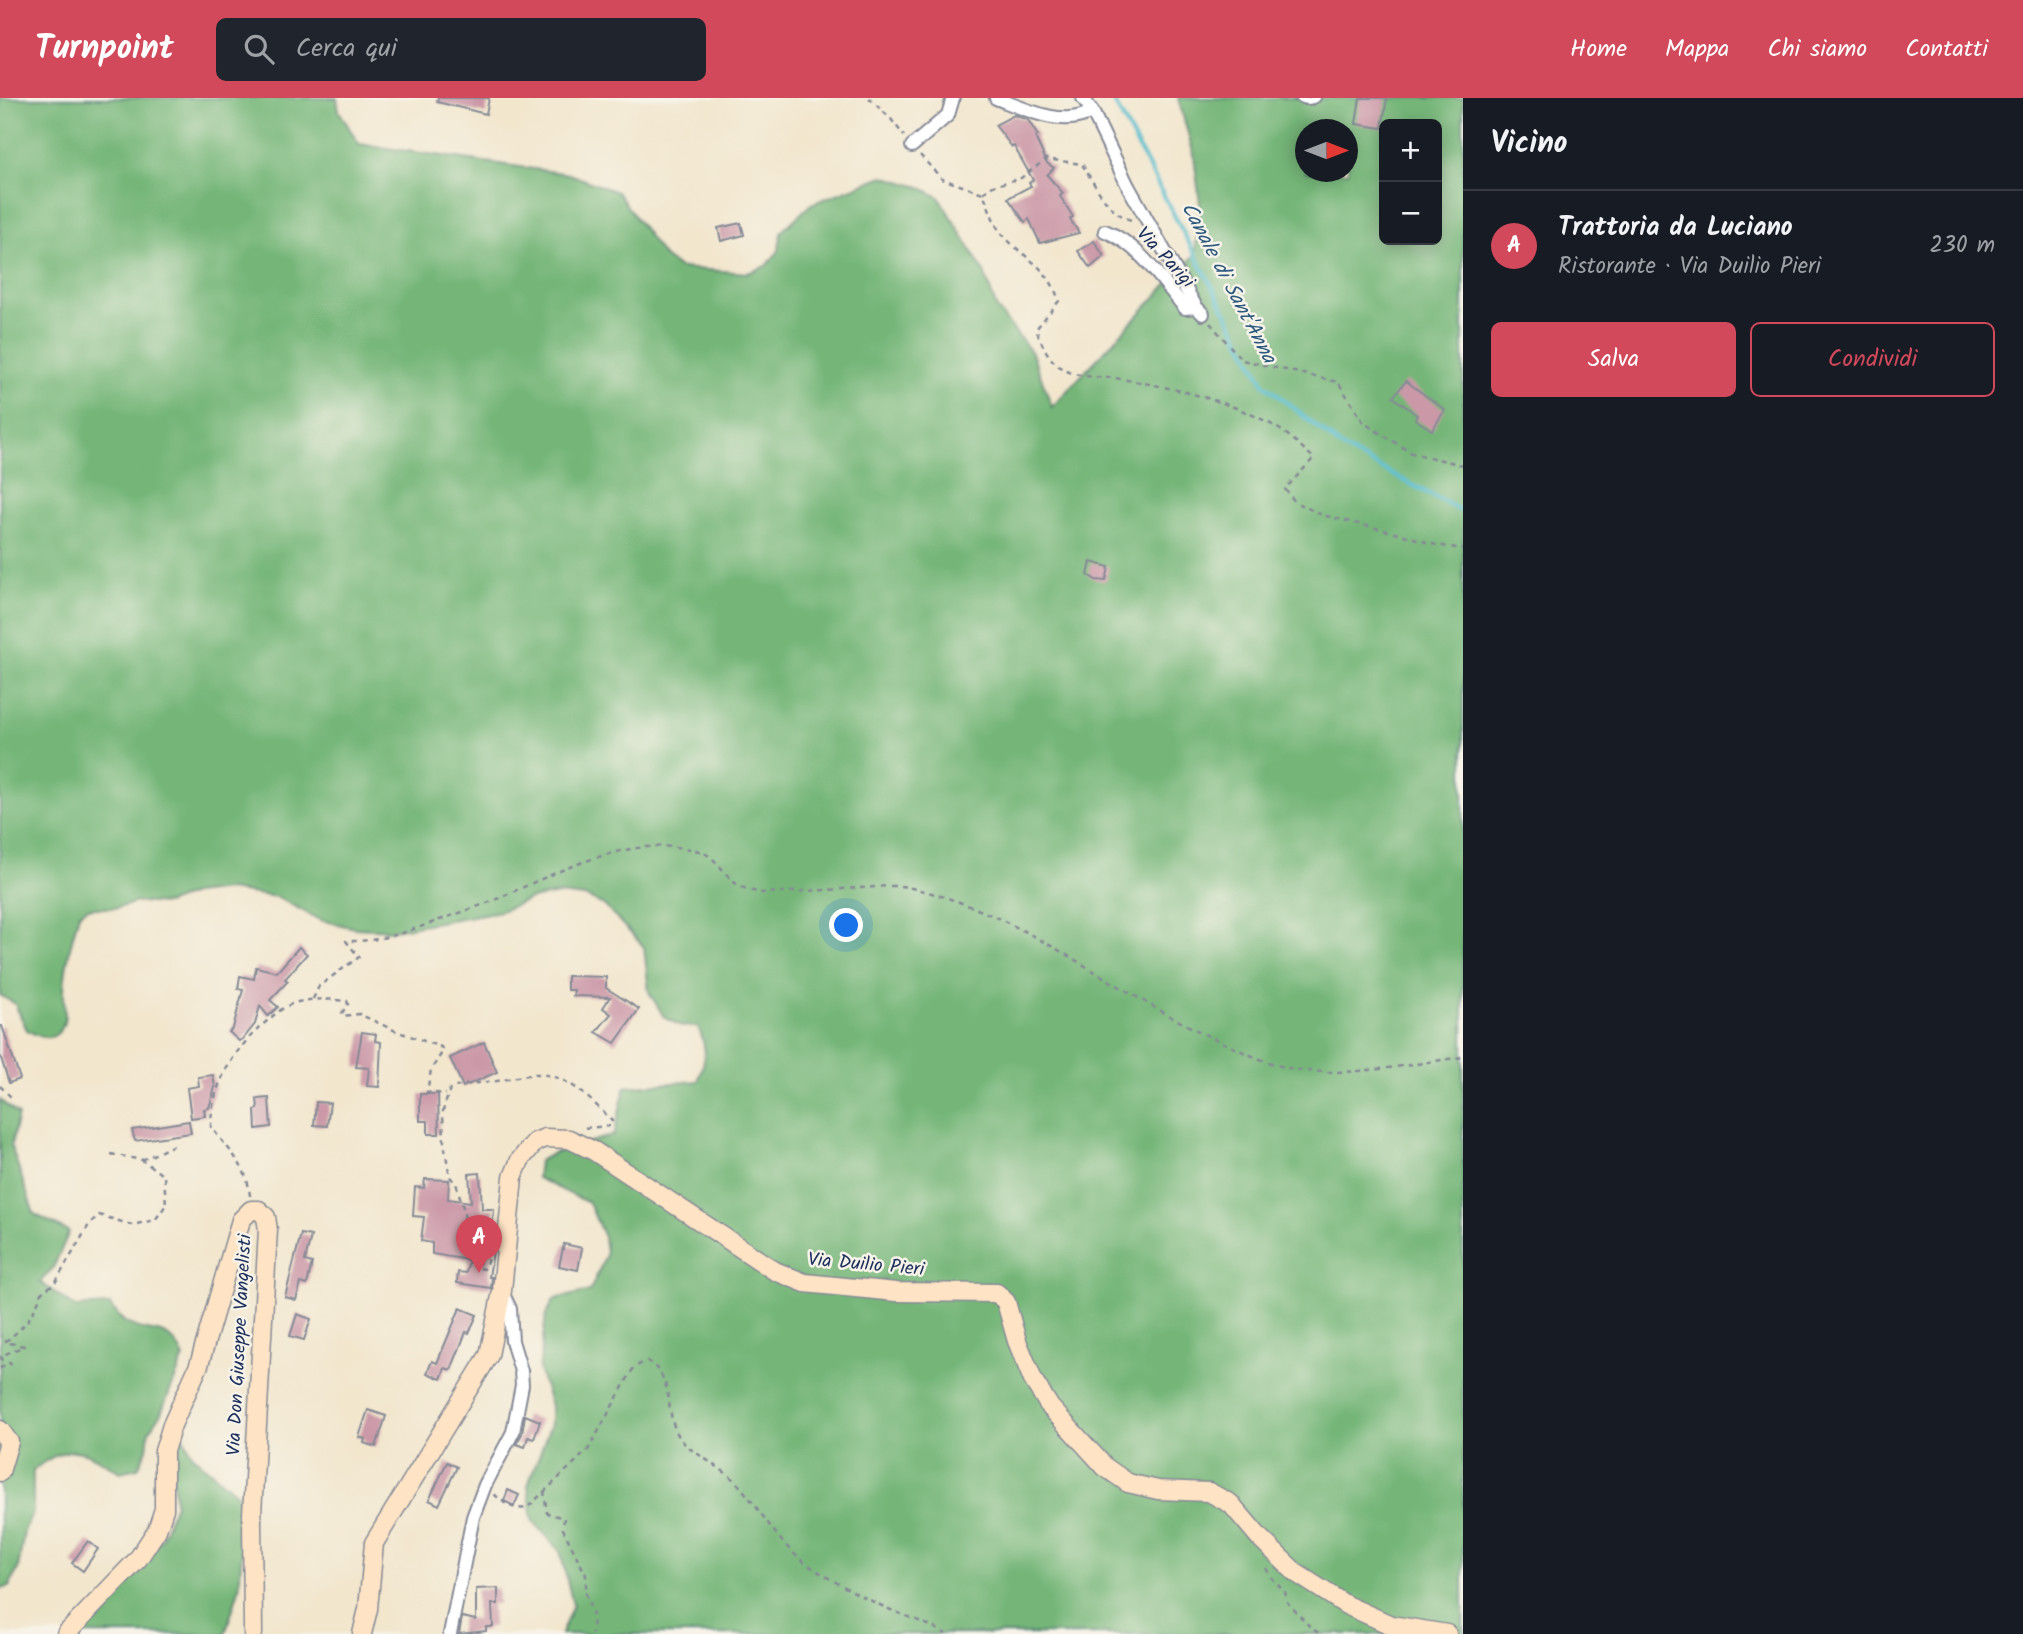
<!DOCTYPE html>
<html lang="it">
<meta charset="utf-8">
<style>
:root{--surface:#171b24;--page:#20242c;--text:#f1f3f6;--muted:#9ea1a6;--line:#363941;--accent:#d1495b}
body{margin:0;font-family:Kalam,sans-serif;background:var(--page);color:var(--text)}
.controls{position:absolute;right:21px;top:21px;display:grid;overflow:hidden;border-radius:10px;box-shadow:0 4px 18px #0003}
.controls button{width:63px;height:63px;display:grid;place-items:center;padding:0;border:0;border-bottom:2px solid var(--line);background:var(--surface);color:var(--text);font:35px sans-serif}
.compass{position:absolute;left:1295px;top:21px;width:63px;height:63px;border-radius:50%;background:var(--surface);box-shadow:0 4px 18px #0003;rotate:90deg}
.you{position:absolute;left:847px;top:828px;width:24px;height:24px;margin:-18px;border:5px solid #fff;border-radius:50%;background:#1a73e8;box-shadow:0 0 0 10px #1a73e833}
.badge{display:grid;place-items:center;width:46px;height:46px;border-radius:50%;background:var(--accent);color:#fff;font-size:23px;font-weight:700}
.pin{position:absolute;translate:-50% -58px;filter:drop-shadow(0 2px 4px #0008)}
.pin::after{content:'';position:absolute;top:37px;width:24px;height:21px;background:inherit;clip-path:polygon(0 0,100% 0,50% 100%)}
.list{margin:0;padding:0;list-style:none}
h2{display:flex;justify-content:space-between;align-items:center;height:91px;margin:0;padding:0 28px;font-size:30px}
h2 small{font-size:23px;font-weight:400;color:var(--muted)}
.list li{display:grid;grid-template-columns:46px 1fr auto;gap:21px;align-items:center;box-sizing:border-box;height:112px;padding:0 28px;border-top:2px solid var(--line)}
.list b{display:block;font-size:26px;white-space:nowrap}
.list p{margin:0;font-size:23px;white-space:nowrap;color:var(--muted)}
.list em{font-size:23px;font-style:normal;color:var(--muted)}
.actions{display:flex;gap:14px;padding:21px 28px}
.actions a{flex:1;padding:16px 0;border:2px solid var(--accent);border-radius:10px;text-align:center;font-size:24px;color:var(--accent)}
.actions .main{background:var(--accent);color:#fff}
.icon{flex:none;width:38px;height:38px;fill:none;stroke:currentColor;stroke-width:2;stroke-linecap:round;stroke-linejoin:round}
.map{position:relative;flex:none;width:1463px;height:1536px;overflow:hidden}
header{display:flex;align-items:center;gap:42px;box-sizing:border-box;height:98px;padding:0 35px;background:var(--accent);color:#fff}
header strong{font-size:33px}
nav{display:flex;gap:38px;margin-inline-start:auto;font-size:24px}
.search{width:490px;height:63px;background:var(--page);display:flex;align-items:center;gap:18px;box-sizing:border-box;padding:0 24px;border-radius:10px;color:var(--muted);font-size:26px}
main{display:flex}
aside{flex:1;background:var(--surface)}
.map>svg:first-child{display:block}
.forest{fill:#75b678;stroke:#48726b;stroke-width:2;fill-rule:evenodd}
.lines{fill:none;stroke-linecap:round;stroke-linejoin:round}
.stream{stroke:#4fbacc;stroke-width:4.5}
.building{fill:#cb98a7}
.lane-casing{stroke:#868a96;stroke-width:10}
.street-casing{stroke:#868a96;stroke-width:16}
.secondary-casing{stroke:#868a96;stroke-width:21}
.path{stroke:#868a96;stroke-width:2.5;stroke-dasharray:5 5;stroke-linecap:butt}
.lane{stroke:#fff;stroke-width:6}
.street{stroke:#fff;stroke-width:12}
.secondary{stroke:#fee4c5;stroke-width:18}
.labels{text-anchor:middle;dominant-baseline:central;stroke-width:5;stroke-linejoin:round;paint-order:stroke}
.street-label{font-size:19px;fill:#1b2f5e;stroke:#f7f3e8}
.water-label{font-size:21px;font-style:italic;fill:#2b597f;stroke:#f7f3e8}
</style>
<header>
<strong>Turnpoint</strong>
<div class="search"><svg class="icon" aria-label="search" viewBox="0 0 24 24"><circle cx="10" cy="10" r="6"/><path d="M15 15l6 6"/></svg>Cerca qui</div>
<nav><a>Home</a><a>Mappa</a><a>Chi siamo</a><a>Contatti</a></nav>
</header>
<main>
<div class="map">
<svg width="1463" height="1536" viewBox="0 0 1463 1536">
<rect width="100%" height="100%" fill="#f7f3e8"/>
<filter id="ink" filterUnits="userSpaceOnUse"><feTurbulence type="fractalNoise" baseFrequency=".0143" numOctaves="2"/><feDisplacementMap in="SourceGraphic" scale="14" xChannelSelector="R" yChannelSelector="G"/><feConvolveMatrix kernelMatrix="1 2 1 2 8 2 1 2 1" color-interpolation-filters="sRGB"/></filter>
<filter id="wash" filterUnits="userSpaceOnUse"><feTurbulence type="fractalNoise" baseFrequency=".00686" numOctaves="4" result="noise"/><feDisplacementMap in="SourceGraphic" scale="28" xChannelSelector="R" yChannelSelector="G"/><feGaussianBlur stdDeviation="1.57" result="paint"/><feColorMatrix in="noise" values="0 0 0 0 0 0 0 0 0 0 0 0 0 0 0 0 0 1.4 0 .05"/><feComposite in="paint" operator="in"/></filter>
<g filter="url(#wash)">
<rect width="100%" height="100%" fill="#f2e6cd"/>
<g class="forest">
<path d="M 0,0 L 337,0 L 339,13 L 359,46 L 569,76 L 617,94 L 663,158 L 679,170 L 748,175 L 766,168 L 779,153 L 781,134 L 811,106 L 883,78 L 920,89 L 939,99 L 984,174 L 997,211 L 1032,255 L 1052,309 L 1195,157 L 1200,106 L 1194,57 L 1178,0 L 1463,0 L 1463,1536 L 561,1536 L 573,1507 L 560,1453 L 532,1422 L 528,1387 L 551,1326 L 551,1308 L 539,1272 L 546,1217 L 554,1201 L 590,1193 L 606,1157 L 604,1139 L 589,1105 L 537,1080 L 539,1063 L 554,1055 L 614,1037 L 625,989 L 698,983 C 706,961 708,951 698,929 L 681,928 L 664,919 L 649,894 L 644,849 L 604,807 L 586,799 L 559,796 L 530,801 L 501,813 L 393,832 L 355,830 L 320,822 L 277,799 L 228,792 L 193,796 L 166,806 L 137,804 L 117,810 L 88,810 L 79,816 C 72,840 65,866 64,892 C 63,905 68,920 61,931 C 52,945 38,939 27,932 L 15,906 L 0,897 ZM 1384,26 L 1437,26 L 1437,142 L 1384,142 ZM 1306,32 L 1348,32 L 1348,74 L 1306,74 Z"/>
<path d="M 0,1002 L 18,1017 L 11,1048 L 34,1116 L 69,1134 L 53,1170 L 40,1184 L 75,1209 L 110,1207 C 115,1213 119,1220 125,1224 C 153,1241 165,1222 184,1259 L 161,1315 L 149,1333 L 147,1351 L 138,1370 L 120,1374 C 81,1351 73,1342 33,1372 L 33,1414 L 24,1433 L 18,1471 L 9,1489 L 0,1491 Z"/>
<path d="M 179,1330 L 193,1358 L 237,1396 L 245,1413 L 239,1491 L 225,1536 L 75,1536 L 161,1441 L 175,1405 L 171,1351 Z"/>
</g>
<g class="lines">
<path class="stream" d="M 1112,0 L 1264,286 L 1343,350 L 1463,414"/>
</g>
<g id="blocks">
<g class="building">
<path d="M 438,0 L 489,0 L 486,16 L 437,4 Z"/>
<path d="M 1360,0 L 1387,0 L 1382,30 L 1356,26 Z"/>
<path d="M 1014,17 L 1028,22 L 1038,38 L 1035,39 L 1047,65 L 1054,70 L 1047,77 L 1063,95 L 1060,98 L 1073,119 L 1070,121 L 1079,135 L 1040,145 L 1029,121 L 1025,124 L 1008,100 L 1031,88 L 1029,85 L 1033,82 L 1014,48 L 1012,49 L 995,27 Z"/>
<path d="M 741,125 L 744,137 L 721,143 L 718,130 Z"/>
<path d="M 1094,143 L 1104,158 L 1090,170 L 1078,153 Z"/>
<path d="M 1406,283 L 1445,312 L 1432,332 L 1415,321 L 1417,317 L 1393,299 Z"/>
<path d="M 1091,464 L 1109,469 L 1106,483 L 1096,482 L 1088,477 Z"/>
<path d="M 299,849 L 307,856 L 285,881 L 288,883 L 270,902 L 278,909 L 268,918 L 260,908 L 255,926 L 243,941 L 239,943 L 229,934 L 233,930 L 243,892 L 238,891 L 240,878 L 254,881 L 256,869 L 277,874 Z"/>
<path d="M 567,878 L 606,879 L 606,890 L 639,911 L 615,945 L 596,934 L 611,916 L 603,910 L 610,899 L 573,898 L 574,892 L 567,892 Z"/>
<path d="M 0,928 L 2,928 L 20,981 L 9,985 L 0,957 Z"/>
<path d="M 362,934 L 376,936 L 375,943 L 381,944 L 379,989 L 367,988 L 369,970 L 356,969 Z"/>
<path d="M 484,944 L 497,974 L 463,989 L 450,960 Z"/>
<path d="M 213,977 L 215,989 L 209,1010 L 204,1011 L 205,1018 L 191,1020 L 187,990 L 199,988 L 198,979 Z"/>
<path d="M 420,996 L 438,996 L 439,1036 L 428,1036 L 428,1023 L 420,1023 Z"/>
<path d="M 269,1000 L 271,1029 L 256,1031 L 255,1012 L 258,1011 L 257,1001 Z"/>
<path d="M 316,1004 L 330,1005 L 327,1028 L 314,1027 Z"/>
<path d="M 189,1023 L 191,1035 L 135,1043 L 132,1032 Z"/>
<path d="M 480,1075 L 482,1111 L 494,1111 L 490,1147 L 494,1147 L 489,1179 L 492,1179 L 491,1190 L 457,1185 L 458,1174 L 466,1175 L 469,1162 L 432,1156 L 432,1145 L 421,1143 L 424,1119 L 413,1118 L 415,1089 L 424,1090 L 425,1081 L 449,1082 L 448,1101 L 471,1104 L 469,1076 Z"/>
<path d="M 301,1136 L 311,1138 L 305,1163 L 312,1165 L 307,1187 L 301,1185 L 296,1202 L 285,1199 Z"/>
<path d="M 564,1146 L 582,1150 L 578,1172 L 559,1168 Z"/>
<path d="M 460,1210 L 477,1217 L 469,1235 L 466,1234 L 451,1272 L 445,1270 L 441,1281 L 427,1275 L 432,1263 L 437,1265 Z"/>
<path d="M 297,1216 L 311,1221 L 304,1242 L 290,1238 Z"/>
<path d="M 368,1312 L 386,1318 L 376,1349 L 364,1345 L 365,1341 L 359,1339 Z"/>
<path d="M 525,1317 L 540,1323 L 534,1341 L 528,1339 L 525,1349 L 516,1346 L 522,1336 Z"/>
<path d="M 447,1364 L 457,1369 L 439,1407 L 429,1402 Z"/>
<path d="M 508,1392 L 519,1397 L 514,1408 L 504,1403 Z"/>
<path d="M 88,1443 L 98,1451 L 83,1473 L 72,1465 Z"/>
<path d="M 498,1490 L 498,1506 L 492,1506 L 493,1529 L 486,1529 L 486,1533 L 459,1536 L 462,1519 L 476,1522 L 476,1491 Z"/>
</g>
</g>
</g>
<g filter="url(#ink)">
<use href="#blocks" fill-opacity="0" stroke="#868a96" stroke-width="2"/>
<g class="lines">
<g class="lane-casing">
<path id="lane" d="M 1299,0 C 1305,4 1311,4 1317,0"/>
</g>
<g class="street-casing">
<g id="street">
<path d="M 996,0 C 1024,11 1065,31 1092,13"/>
<path d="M 1083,0 L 1092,13 L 1128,88 L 1196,209 L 1203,216"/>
<path d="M 912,48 L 948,17 L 953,0"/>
<path d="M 1105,133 C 1139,146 1162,183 1185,210 L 1196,209"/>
<path d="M 450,1536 L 473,1419 L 485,1387 L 513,1334 L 522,1287 L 521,1273 L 512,1243 L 510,1211 L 502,1194"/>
</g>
</g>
<g class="secondary-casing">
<g id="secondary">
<path d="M 0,1332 L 9,1344 L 0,1374"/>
<path d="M 66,1536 L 138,1461 L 157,1432 L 164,1411 L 164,1353 L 172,1327 L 199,1267 L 241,1122 L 251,1112 L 259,1112 L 266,1119 L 268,1132 L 252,1416 L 253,1536"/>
<path d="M 362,1536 L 368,1511 L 374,1445 L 489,1257 L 502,1193 L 513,1079 L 520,1062 L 535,1044 L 545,1040 L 569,1041 L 594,1053 L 775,1173 L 805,1185 L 896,1194 L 997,1195 L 1006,1204 L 1017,1243 L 1033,1282 L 1050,1309 L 1105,1369 L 1128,1385 L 1158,1392 L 1209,1394 L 1231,1406 L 1259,1439 L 1296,1475 L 1346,1507 L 1391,1527 L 1447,1536"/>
</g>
</g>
<g class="path">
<path d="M 869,0 L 891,21 L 904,38"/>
<path d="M 920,57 L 942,81 L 983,95 C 989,108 993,125 1002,136 C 1025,162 1048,167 1059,203 L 1036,231 C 1042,246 1048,262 1063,271 C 1079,281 1103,278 1121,281 C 1172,289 1242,305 1285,335 C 1295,342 1304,352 1314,360 L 1285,391 L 1295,404 L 1322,417 L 1404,437 L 1436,447 L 1463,451"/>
<path d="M 983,95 L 993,88 L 1021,80 L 1046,61 L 1082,66 C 1094,85 1107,114 1131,122"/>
<path d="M 1210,225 L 1242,262 L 1338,284 L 1364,325 L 1412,355 L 1463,367"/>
<path d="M 313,901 L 319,888 L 359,859 L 346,843 C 378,844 404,835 434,824 C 456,816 478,809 499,800 C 561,773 629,735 699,753 C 714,757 723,774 734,784 C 740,790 751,792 759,795 C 792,794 826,792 859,790 C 874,790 893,786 907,789 C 1022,813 1111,893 1215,941 C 1242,953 1270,968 1300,972 C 1354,979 1410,966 1463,959"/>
<path d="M 0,988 L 11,999"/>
<path d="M 142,1062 L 174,1047"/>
<path d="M 250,1098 C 247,1066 229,1053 211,1029 C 211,986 235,950 267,923 C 275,916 283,909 294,905 C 311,900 330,901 347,903 L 348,906 L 342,915 L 343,918 L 359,916 L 396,933 L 441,949 L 443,953 L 431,972 L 427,994 L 446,996"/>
<path d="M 488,1161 L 484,1171 L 478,1170 L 480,1161 L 466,1160 L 464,1113 L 456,1085 L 450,1079 L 444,1045 L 443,1013 L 450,991 C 466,985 481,985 497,983 C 510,981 523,977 535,976 C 567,975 591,1002 612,1023 L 611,1028 L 583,1030"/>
<path d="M 0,1270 L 11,1266 L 2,1261 L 1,1258 L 24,1248 L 5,1244 C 23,1230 35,1217 41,1195 L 55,1185 L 90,1125 L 99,1117 L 132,1127 L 155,1122 L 166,1107 L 164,1078 L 142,1062 L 111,1056"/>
<path d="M 544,1393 L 547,1415 L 564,1420 L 563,1431 L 586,1477 L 586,1497 L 593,1517 L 592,1536"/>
<path d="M 494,1396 C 505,1406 512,1412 527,1410 L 588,1352 L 634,1269 L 647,1263 C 679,1281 660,1323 686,1347 C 702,1361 722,1369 737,1385 C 761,1411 778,1447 807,1466 C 830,1482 857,1496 882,1508 C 903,1518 926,1524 946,1536"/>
<path d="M 1266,1470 L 1271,1479 L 1285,1494 L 1287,1504 L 1312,1531 L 1321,1536"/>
</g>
<use href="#lane" class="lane"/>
<use href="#street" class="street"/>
<use href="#secondary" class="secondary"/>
</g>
</g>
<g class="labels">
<g class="street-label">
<text transform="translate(1165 160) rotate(47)">Via Parigi</text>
<text transform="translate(866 1167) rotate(5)">Via Duilio Pieri</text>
<text transform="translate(240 1247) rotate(-87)">Via Don Giuseppe Vangelisti</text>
</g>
<g class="water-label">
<text transform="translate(1228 185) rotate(62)">Canale di Sant'Anna</text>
</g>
</g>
</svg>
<div class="controls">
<button>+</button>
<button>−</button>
</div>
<svg class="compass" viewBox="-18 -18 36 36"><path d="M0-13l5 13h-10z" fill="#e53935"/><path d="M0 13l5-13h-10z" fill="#9ea1a6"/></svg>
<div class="you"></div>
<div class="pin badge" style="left:479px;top:1175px">A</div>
</div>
<aside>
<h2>Vicino<small></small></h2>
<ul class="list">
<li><span class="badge">A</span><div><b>Trattoria da Luciano</b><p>Ristorante · Via Duilio Pieri</p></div><em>230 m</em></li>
</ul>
<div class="actions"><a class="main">Salva</a><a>Condividi</a></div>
</aside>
</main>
